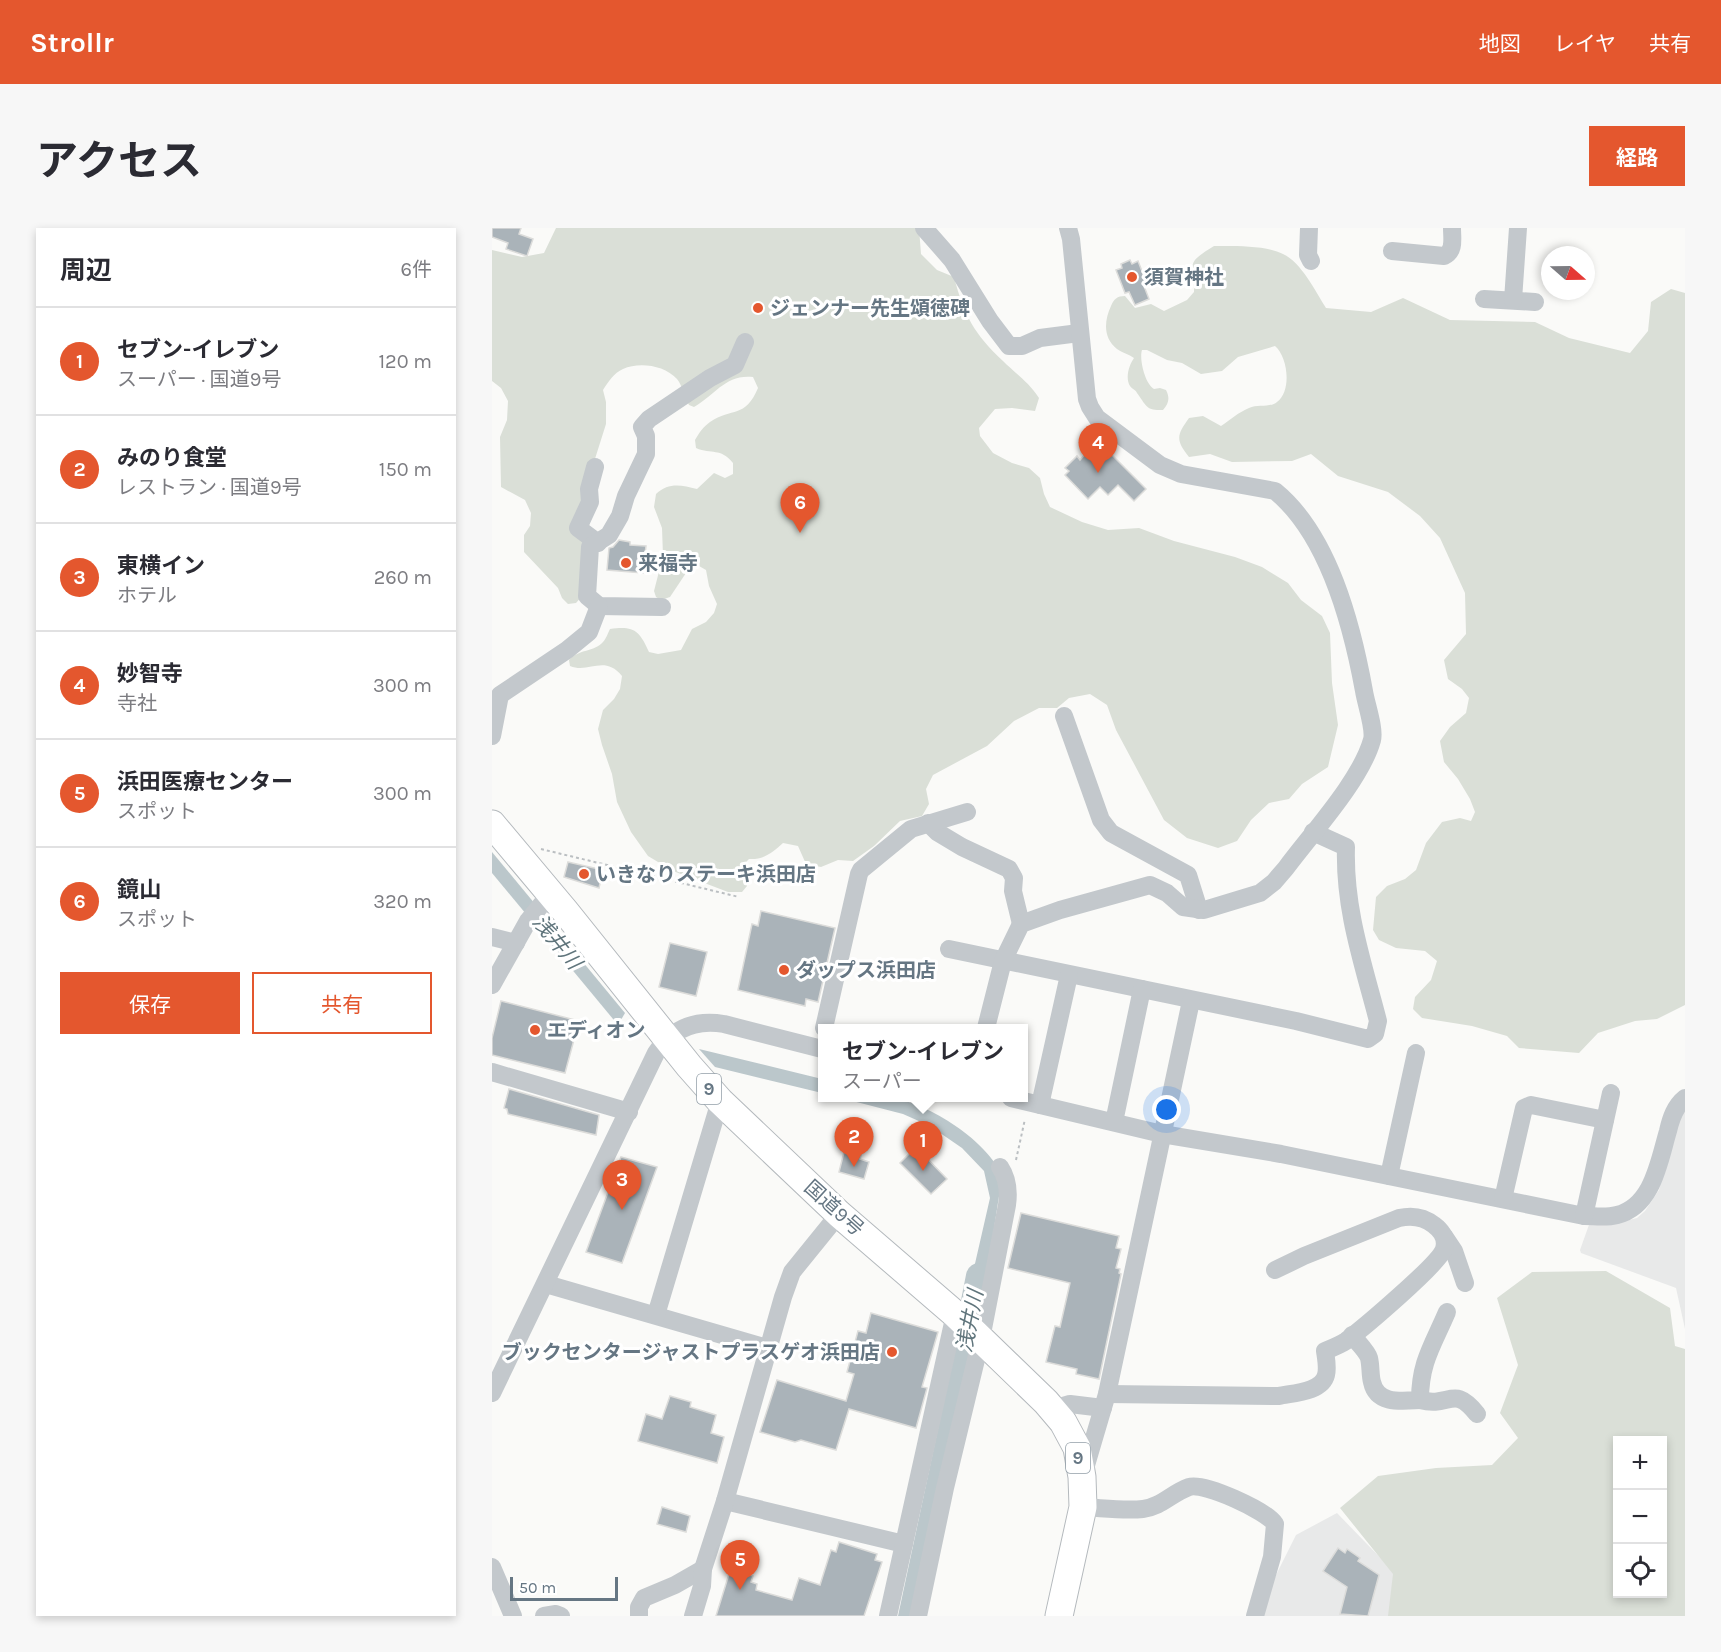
<!DOCTYPE html>
<html lang="ja">
<meta charset="utf-8">
<style>
:root{--surface:#fff;--page:#f7f7f7;--text:#2b2b33;--muted:#7c7c81;--line:#e1e1e2;--accent:#e4572e}
body{margin:0;font-family:Karla,"Noto Sans JP",sans-serif;background:var(--page);color:var(--text)}
.controls{position:absolute;right:18px;bottom:18px;display:grid;overflow:hidden;border-radius:0px;box-shadow:0 3px 9px #0003}
.controls button{width:54px;height:54px;display:grid;place-items:center;padding:0;border:0;border-bottom:2px solid var(--line);background:var(--surface);color:var(--text);font:30px sans-serif}
.compass{position:absolute;left:1049px;top:18px;width:54px;height:54px;border-radius:50%;background:var(--surface);box-shadow:0 3px 9px #0003;rotate:110deg}
.scale{position:absolute;left:18px;bottom:15px;width:108px;box-sizing:border-box;padding-left:6px;border:3px solid #657683;border-top:0;font-size:16px;line-height:21px;white-space:nowrap;color:#657683;-webkit-text-stroke:4px #fff;paint-order:stroke}
.you{position:absolute;left:675px;top:882px;width:21px;height:21px;margin:-15px;border:4px solid #fff;border-radius:50%;background:#1a73e8;box-shadow:0 0 0 9px #1a73e833}
.badge{display:grid;place-items:center;width:39px;height:39px;border-radius:50%;background:var(--accent);color:#fff;font-size:20px;font-weight:700}
.pin{position:absolute;translate:-50% -50px;filter:drop-shadow(0 2px 3px #0008)}
.pin::after{content:'';position:absolute;top:32px;width:21px;height:18px;background:inherit;clip-path:polygon(0 0,100% 0,50% 100%)}
.popup{position:absolute;left:326px;top:796px;width:210px;height:78px;box-sizing:border-box;display:grid;place-content:center;border-radius:0px;background:var(--surface);filter:drop-shadow(0 2px 4px #0005);font-size:20px;white-space:nowrap;color:var(--muted)}
.popup b{font-size:22px;color:var(--text)}
.popup::after{content:'';position:absolute;left:50%;top:100%;margin-left:-12px;border:12px solid transparent;border-top-color:var(--surface)}
.list{margin:0;padding:0;list-style:none}
h2{display:flex;justify-content:space-between;align-items:center;height:78px;margin:0;padding:0 24px;font-size:26px}
h2 small{font-size:20px;font-weight:400;color:var(--muted)}
.list li{display:grid;grid-template-columns:39px 1fr auto;gap:18px;align-items:center;box-sizing:border-box;height:108px;padding:0 24px;border-top:2px solid var(--line)}
.list b{display:block;font-size:22px;white-space:nowrap}
.list p{margin:0;font-size:20px;white-space:nowrap;color:var(--muted)}
.list em{font-size:20px;font-style:normal;color:var(--muted)}
.actions{display:flex;gap:12px;padding:18px 24px}
.actions a{flex:1;padding:14px 0;border:2px solid var(--accent);border-radius:0px;text-align:center;font-size:21px;color:var(--accent)}
.actions .main{background:var(--accent);color:#fff}
.icon{flex:none;width:33px;height:33px;fill:none;stroke:currentColor;stroke-width:2;stroke-linecap:round;stroke-linejoin:round}
.map{position:relative;flex:none;width:1193px;height:1388px;overflow:hidden;border-radius:0px}
header{display:flex;align-items:center;gap:36px;box-sizing:border-box;height:84px;padding:0 30px;background:var(--accent);color:#fff}
header strong{font-size:28px}
nav{display:flex;gap:33px;margin-inline-start:auto;font-size:21px}
.intro{display:flex;align-items:center;justify-content:space-between;box-sizing:border-box;height:144px;padding:0 36px}
h1{margin:0;font-size:42px}
.button{padding:15px 27px;border-radius:0px;background:var(--accent);color:#fff;font-size:21px;font-weight:700}
main{display:flex;gap:36px;padding:0 36px}
aside{flex:1;background:var(--surface);border-radius:0px;box-shadow:0 3px 9px #0003}
.map>svg:first-child{display:block}
.built{fill:#e8e9e9}
.green{fill:#dadfd7;fill-rule:evenodd}
.water{fill:#bbc7cb}
.lines{fill:none;stroke-linecap:round;stroke-linejoin:round}
.river{stroke:#bbc7cb;stroke-width:26}
.building{fill:#aab3b9;stroke:#dcdcda;stroke-width:1.5}
.highway-casing{stroke:#b4b9bd;stroke-width:29}
.path{stroke:#bbbfc2;stroke-width:2;stroke-dasharray:3 3;stroke-linecap:butt}
.minor{stroke:#c3c8cc;stroke-width:18}
.highway{stroke:#fff;stroke-width:27}
.poi-dot{fill:#e4572e;stroke:#fff;stroke-width:2}
.labels{text-anchor:middle;dominant-baseline:central;stroke-width:6;stroke-linejoin:round;paint-order:stroke}
.shield{fill:#fff;stroke:#939fa8;stroke-width:1.5}
.shield-label{font-size:18px;font-weight:bold;fill:#657683}
.poi-label{font-size:20px;font-weight:bold;fill:#657683;stroke:#fff;text-anchor:start}
.street-label{font-size:20px;fill:#657683;stroke:#fff}
.water-label{font-size:21px;font-style:italic;fill:#60757c;stroke:#fff}
</style>
<header>
<strong>Strollr</strong>
<nav><a>地図</a><a>レイヤ</a><a>共有</a></nav>
</header>
<div class="intro"><h1>アクセス</h1><a class="button">経路</a></div>
<main>
<aside>
<h2>周辺<small>6件</small></h2>
<ul class="list">
<li><span class="badge">1</span><div><b>セブン-イレブン</b><p>スーパー · 国道9号</p></div><em>120 m</em></li>
<li><span class="badge">2</span><div><b>みのり食堂</b><p>レストラン · 国道9号</p></div><em>150 m</em></li>
<li><span class="badge">3</span><div><b>東横イン</b><p>ホテル</p></div><em>260 m</em></li>
<li><span class="badge">4</span><div><b>妙智寺</b><p>寺社</p></div><em>300 m</em></li>
<li><span class="badge">5</span><div><b>浜田医療センター</b><p>スポット</p></div><em>300 m</em></li>
<li><span class="badge">6</span><div><b>鏡山</b><p>スポット</p></div><em>320 m</em></li>
</ul>
<div class="actions"><a class="main">保存</a><a>共有</a></div>
</aside>
<div class="map">
<svg width="1193" height="1388" viewBox="0 0 1193 1388">
<rect width="100%" height="100%" fill="#fafaf8"/>
<g class="built">
<path d="M 1193,883 L 1193,1101 L 1184,1060 L 1089,1025 L 1088,1022 L 1098,994 L 1121,996 L 1145,990 L 1153,983 L 1167,962 L 1175,928 L 1188,889 Z"/>
<path d="M 845,1285 L 906,1348 L 909,1388 L 771,1388 L 783,1349 L 804,1307 Z"/>
</g>
<g class="green">
<path d="M 64,0 L 427,0 L 429,26 L 445,42 L 462,49 C 472,87 482,106 511,133 C 524,146 537,154 547,170 L 543,183 L 520,180 L 503,181 L 487,200 L 488,208 L 501,225 L 520,235 L 537,240 L 548,250 L 552,266 L 558,279 L 590,294 L 616,302 L 647,300 L 682,313 L 743,329 L 770,339 L 796,355 L 809,372 L 830,388 L 838,405 L 840,455 L 846,497 L 836,539 L 810,556 L 797,571 L 777,575 L 759,592 L 745,613 L 726,620 L 695,610 L 672,592 L 624,502 L 615,477 L 598,466 L 577,470 L 565,480 L 547,480 L 522,493 L 495,518 L 441,547 L 434,561 L 437,576 L 430,588 L 408,593 L 382,618 L 361,633 L 346,632 L 329,639 L 314,636 L 306,618 L 291,615 C 281,624 272,632 257,631 L 250,638 L 255,658 L 250,664 L 236,664 L 181,643 L 156,628 L 139,604 L 125,574 L 120,546 L 110,517 L 106,501 L 111,482 L 122,471 L 128,461 L 130,448 C 112,426 97,446 78,438 L 77,432 C 87,421 102,424 111,414 C 114,411 116,405 118,401 C 142,398 147,402 157,424 L 166,426 L 189,422 L 200,401 L 214,394 L 222,385 L 225,376 L 217,358 L 214,342 L 207,338 L 198,339 L 178,369 L 169,372 L 164,369 L 162,363 L 171,328 L 170,300 L 162,279 L 164,266 C 177,254 189,257 205,261 L 222,245 L 233,250 L 241,246 L 241,235 C 228,219 220,227 204,220 L 203,212 C 207,205 211,199 218,194 C 240,179 253,191 266,160 L 261,149 C 234,146 224,166 202,179 L 197,177 C 193,170 190,157 185,151 C 172,137 147,134 131,141 C 122,145 116,154 111,162 L 114,174 L 114,196 L 102,234 L 92,366 L 84,375 L 76,376 L 70,370 L 66,360 L 32,324 L 32,307 L 38,298 L 39,285 L 33,272 L 9,259 L 8,209 L 15,192 L 16,173 L 9,160 L 0,153 L 0,22 L 30,29 L 52,25 Z"/>
<path d="M 722,18 C 741,18 774,17 791,26 C 809,34 824,64 834,80 L 879,84 L 911,70 L 958,92 L 1043,94 L 1077,110 L 1138,125 L 1156,103 L 1159,74 L 1179,61 L 1193,65 L 1193,777 L 1165,791 L 1143,793 L 1106,805 L 1087,825 L 1027,820 L 1015,808 L 980,798 L 930,790 L 921,781 L 923,769 L 939,752 L 945,733 L 933,723 L 904,720 L 887,712 L 881,702 L 884,669 L 895,658 L 913,651 L 924,642 L 934,615 L 950,594 L 968,590 L 979,593 L 983,584 L 978,571 L 966,551 L 952,534 L 948,513 L 958,499 L 974,485 L 977,470 L 970,461 L 956,451 L 952,432 L 974,406 L 973,365 L 948,310 L 928,288 L 896,264 L 846,248 L 819,226 L 800,233 L 740,234 L 718,226 L 697,229 C 684,212 684,208 697,190 L 711,188 L 729,198 C 738,192 747,184 757,180 C 766,176 778,180 785,174 C 800,163 796,129 783,118 L 746,129 L 730,143 L 709,146 L 690,135 L 675,132 L 655,122 L 650,122 C 647,131 653,156 662,161 L 668,160 L 674,162 C 678,170 677,175 671,182 C 654,183 654,177 645,165 C 644,162 640,161 638,158 C 633,150 637,137 642,130 C 637,126 630,125 625,121 C 611,110 612,93 619,78 C 622,71 625,68 633,68 L 643,80 L 659,76 L 672,83 L 695,72 L 702,64 C 703,34 691,37 722,18 Z"/>
<path d="M 1114,1043 L 1178,1080 L 1183,1118 L 1193,1121 L 1193,1388 L 896,1388 L 901,1346 L 848,1280 L 886,1248 L 944,1240 L 1000,1237 L 1026,1210 L 1008,1185 L 1026,1137 L 1005,1070 L 1040,1044 ZM 1170,1212 L 1170,1366 L 1126,1366 L 1126,1212 Z"/>
</g>
<g class="water">
<path d="M 0,624 L 133,785 L 126,797 L 0,645 Z"/>
<path d="M 207,821 L 330,851 L 330,865 L 223,839 Z"/>
<path d="M 349,870 C 366,870 384,867 400,870 C 435,874 499,915 510,949 L 488,1090 L 474,1075 L 498,970 L 492,943 L 470,920 L 438,898 L 411,886 Z"/>
<path d="M 465,1112 L 480,1126 L 421,1388 L 406,1388 Z"/>
</g>
<g class="lines">
<path class="river" d="M 466,1154 L 487,1048"/>
</g>
<g class="building">
<path d="M 0,0 L 29,0 L 27,6 L 41,11 L 35,28 L 14,21 L 16,15 L 0,9 Z"/>
<path d="M 638,32 L 640,36 L 646,33 L 655,56 L 652,58 L 657,71 L 643,77 L 637,64 L 633,65 L 624,42 L 630,40 L 629,36 Z"/>
<path d="M 610,217 L 654,261 L 642,273 L 626,257 L 616,267 L 608,259 L 596,271 L 573,247 L 577,243 L 573,240 L 585,228 L 588,232 L 594,225 L 598,229 Z"/>
<path d="M 127,312 L 138,314 L 138,317 L 154,318 L 151,345 L 115,342 L 117,320 L 121,319 Z"/>
<path d="M 76,634 L 111,642 L 107,660 L 72,649 Z"/>
<path d="M 269,683 L 343,700 L 326,774 L 314,771 L 313,778 L 246,762 L 260,696 L 266,698 Z"/>
<path d="M 178,715 L 215,724 L 204,768 L 167,759 Z"/>
<path d="M 9,773 L 87,793 L 73,845 L 0,827 L 0,810 Z"/>
<path d="M 17,861 L 107,887 L 104,907 L 16,886 L 15,881 L 12,880 Z"/>
<path d="M 424,919 L 455,951 L 439,966 L 408,935 Z"/>
<path d="M 353,920 L 370,924 L 368,931 L 377,934 L 372,951 L 347,944 Z"/>
<path d="M 129,929 L 165,939 L 130,1035 L 94,1024 Z"/>
<path d="M 529,985 L 627,1008 L 624,1020 L 629,1021 L 624,1040 L 628,1041 L 627,1045 L 629,1046 L 607,1151 L 584,1146 L 585,1141 L 554,1134 L 563,1098 L 568,1099 L 578,1055 L 516,1040 Z"/>
<path d="M 379,1085 L 446,1104 L 430,1159 L 435,1160 L 424,1200 L 357,1181 L 344,1222 L 309,1212 L 303,1214 L 268,1204 L 285,1152 L 354,1173 L 362,1146 L 355,1144 L 366,1103 L 374,1105 Z"/>
<path d="M 178,1168 L 199,1174 L 198,1179 L 224,1187 L 219,1205 L 232,1209 L 225,1235 L 146,1213 L 154,1186 L 170,1191 Z"/>
<path d="M 170,1279 L 198,1288 L 194,1304 L 165,1296 Z"/>
<path d="M 347,1314 L 385,1326 L 383,1332 L 390,1334 L 372,1388 L 224,1388 L 237,1346 L 244,1348 L 246,1343 L 261,1348 L 259,1354 L 265,1356 L 264,1362 L 300,1372 L 307,1350 L 328,1357 L 339,1322 L 344,1324 Z"/>
<path d="M 846,1320 L 853,1325 L 855,1321 L 868,1330 L 866,1333 L 887,1347 L 876,1388 L 848,1386 L 855,1359 L 831,1343 Z"/>
</g>
<g class="lines">
<g class="highway-casing">
<path id="highway" d="M 0,596 L 73,683 L 197,838 L 228,873 L 347,986 L 463,1086 L 554,1174 L 571,1194 L 585,1220 L 590,1249 L 591,1279 L 567,1388"/>
</g>
<g class="path">
<path d="M 49,621 L 247,669"/>
<path d="M 524,932 L 533,891"/>
</g>
<g class="minor">
<path d="M 432,0 L 460,32 L 498,93 L 517,118 L 530,118 L 548,110 L 587,105"/>
<path d="M 817,0 L 816,27 L 819,33"/>
<path d="M 900,23 L 952,28 C 963,23 960,11 960,0"/>
<path d="M 992,71 L 1043,74"/>
<path d="M 1021,72 L 1026,0"/>
<path d="M 103,239 L 97,261 L 98,274 L 86,300 L 106,315"/>
<path d="M 170,379 L 107,378 L 95,368 L 98,319 L 117,307 L 128,288 L 134,268 L 154,226 L 154,208 L 150,199 L 157,191 L 218,150 L 243,137 L 253,114"/>
<path d="M 572,488 L 609,592 L 619,605 L 696,647 L 707,682"/>
<path d="M 0,508 L 8,467 L 75,422 L 97,404 L 107,378"/>
<path d="M 436,595 L 445,604 L 470,619 L 517,641 L 522,650 L 521,663 L 529,696"/>
<path d="M 0,709 L 24,715"/>
<path d="M 457,721 L 804,793 L 876,811 L 883,806 L 886,793 C 871,735 852,681 854,619 L 821,604"/>
<path d="M 0,757 L 36,693 L 58,666"/>
<path d="M 332,800 L 367,646 L 369,642 L 419,601 L 475,584"/>
<path d="M 494,800 L 511,733 L 529,696 L 568,682 L 658,657 L 675,665 L 691,679 L 712,682 L 768,665 L 782,654 L 794,640 C 820,605 869,552 880,512 C 883,501 874,476 872,463 C 860,397 837,307 783,263 L 689,246 L 668,237 L 605,190 L 598,179 L 595,171 L 579,11 L 576,0"/>
<path d="M 0,844 L 137,884"/>
<path d="M 519,870 L 670,906 L 789,926 L 1092,988 C 1103,988 1114,990 1125,987 C 1161,978 1167,933 1176,903 C 1179,890 1183,878 1193,870"/>
<path d="M 548,877 L 577,747"/>
<path d="M 622,894 L 650,761"/>
<path d="M 897,948 L 924,825"/>
<path d="M 1011,971 L 1032,880 L 1039,877 L 1113,892"/>
<path d="M 1092,988 L 1119,865"/>
<path d="M 952,1008 L 962,1023 L 973,1055"/>
<path d="M 54,1056 L 275,1120"/>
<path d="M 164,1087 L 228,873"/>
<path d="M 860,1107 C 865,1114 875,1123 877,1130 C 879,1138 878,1147 880,1154 C 885,1177 910,1173 928,1172 C 928,1134 941,1117 955,1084"/>
<path d="M 0,1165 L 164,825 C 180,801 203,791 232,796 L 330,821"/>
<path d="M 615,1166 L 787,1168 C 801,1165 830,1164 834,1147 C 836,1140 834,1130 833,1123 C 840,1120 848,1117 854,1113 C 871,1100 947,1036 952,1021 C 955,1011 950,1003 942,997 C 932,989 920,987 907,990 L 812,1028 L 783,1042"/>
<path d="M 928,1172 C 959,1180 961,1156 985,1186"/>
<path d="M 561,1181 L 578,1176 L 611,1180"/>
<path d="M 592,1244 L 615,1166 L 699,773"/>
<path d="M 233,1273 L 412,1316"/>
<path d="M 591,1279 C 611,1280 632,1283 651,1281 C 669,1279 680,1265 697,1259 C 712,1254 775,1283 783,1296 L 780,1329 L 763,1388"/>
<path d="M 0,1339 L 21,1388"/>
<path d="M 52,1388 L 64,1386 L 69,1388"/>
<path d="M 147,1388 L 147,1379 L 152,1370 L 183,1357 L 211,1341"/>
<path d="M 201,1388 L 210,1358 L 211,1341 L 233,1273 L 291,1069 L 300,1044 L 347,986"/>
<path d="M 396,1388 L 463,1086"/>
<path d="M 426,1388 L 453,1260 L 489,1111 L 515,977 C 517,963 516,951 508,939"/>
</g>
<use href="#highway" class="highway"/>
</g>
<g class="poi-dot">
<circle cx="640" cy="49" r="6"/>
<circle cx="266" cy="80" r="6"/>
<circle cx="134" cy="335" r="6"/>
<circle cx="92" cy="646" r="6"/>
<circle cx="292" cy="742" r="6"/>
<circle cx="43" cy="802" r="6"/>
<circle cx="400" cy="1124" r="6"/>
</g>
<g class="labels">
<g class="shield">
<rect x="205" y="846" width="24" height="30" rx="4.5"/>
<rect x="574" y="1215" width="24" height="30" rx="4.5"/>
</g>
<g class="shield-label">
<text x="217" y="861">9</text>
<text x="586" y="1230">9</text>
</g>
<g class="poi-label">
<text x="652" y="49">須賀神社</text>
<text x="278" y="80">ジェンナー先生頌徳碑</text>
<text x="146" y="335">来福寺</text>
<text x="104" y="646">いきなりステーキ浜田店</text>
<text x="304" y="742">ダップス浜田店</text>
<text x="55" y="802">エディオン</text>
<text x="388" y="1124" text-anchor="end">ブックセンタージャストプラスゲオ浜田店</text>
</g>
<g class="street-label">
<text transform="translate(342 980) rotate(42)">国道9号</text>
</g>
<g class="water-label">
<text transform="translate(65 714) rotate(51)">浅井川</text>
<text transform="translate(478 1093) rotate(-79)">浅井川</text>
</g>
</g>
</svg>
<div class="controls">
<button>+</button>
<button>−</button>
<button><svg class="icon" aria-label="locate" viewBox="0 0 24 24"><circle cx="12" cy="12" r="6"/><path d="M12 2v4M12 18v4M2 12h4M18 12h4"/></svg></button>
</div>
<svg class="compass" viewBox="-18 -18 36 36"><path d="M0-13l5 13h-10z" fill="#e53935"/><path d="M0 13l5-13h-10z" fill="#7c7c81"/></svg>
<div class="scale">50 m</div>
<div class="you"></div>
<div class="pin badge" style="left:431px;top:943px">1</div>
<div class="popup"><b>セブン-イレブン</b>スーパー</div>
<div class="pin badge" style="left:362px;top:939px">2</div>
<div class="pin badge" style="left:130px;top:982px">3</div>
<div class="pin badge" style="left:606px;top:245px">4</div>
<div class="pin badge" style="left:248px;top:1362px">5</div>
<div class="pin badge" style="left:308px;top:305px">6</div>
</div>
</main>
